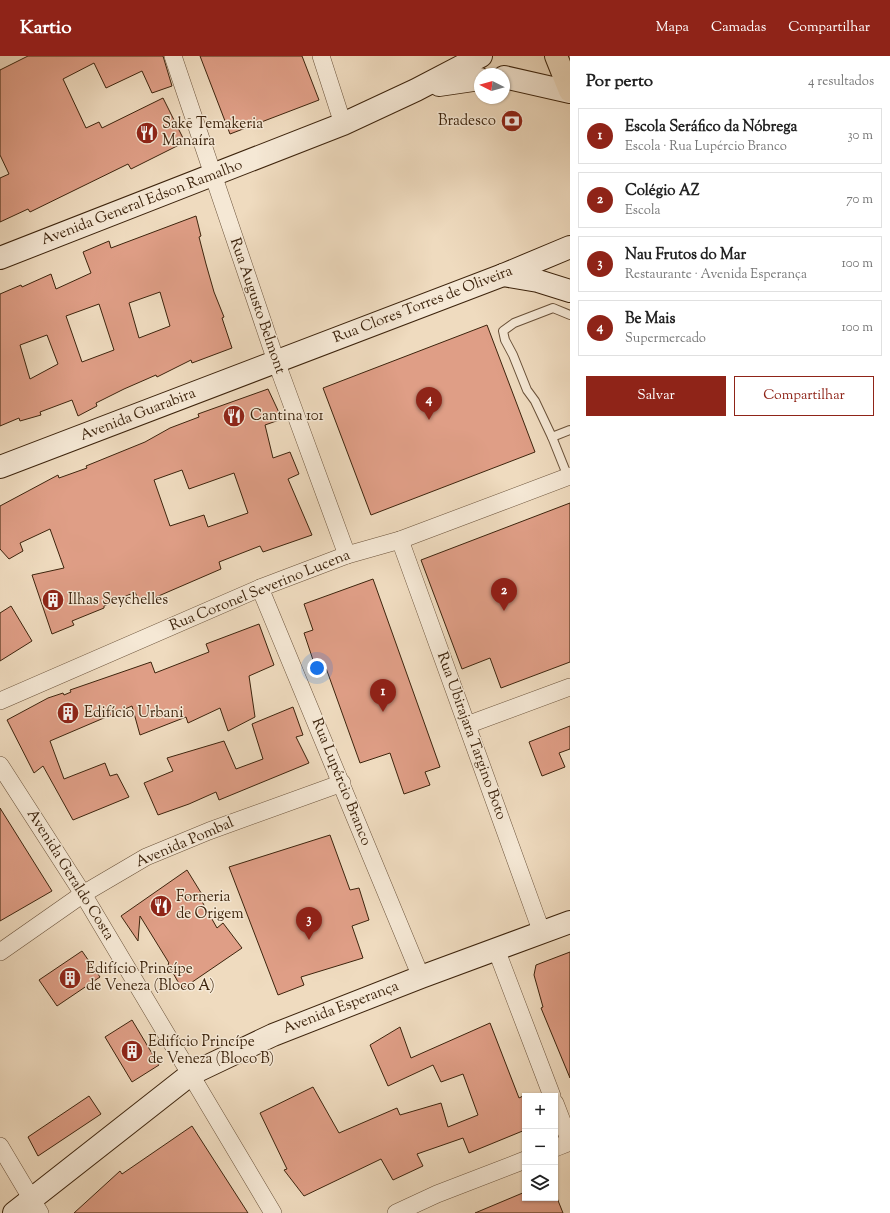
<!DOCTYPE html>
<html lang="pt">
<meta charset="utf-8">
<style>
:root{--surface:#fff;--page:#f2f2f2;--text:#222;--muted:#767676;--line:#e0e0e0;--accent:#8f2418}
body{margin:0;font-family:"Sorts Mill Goudy",serif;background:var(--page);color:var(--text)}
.controls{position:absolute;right:12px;bottom:12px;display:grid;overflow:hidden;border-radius:0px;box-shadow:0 1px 3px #0004}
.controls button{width:36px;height:36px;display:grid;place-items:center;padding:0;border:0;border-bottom:1px solid var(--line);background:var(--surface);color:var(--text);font:20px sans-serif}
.compass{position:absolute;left:474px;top:12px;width:36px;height:36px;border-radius:50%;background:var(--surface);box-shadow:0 1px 3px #0004;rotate:276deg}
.you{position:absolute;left:317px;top:612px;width:14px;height:14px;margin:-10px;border:3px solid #fff;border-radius:50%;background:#1a73e8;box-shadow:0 0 0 6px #1a73e833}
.badge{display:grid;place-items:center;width:26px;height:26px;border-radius:50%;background:var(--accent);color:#fff;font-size:13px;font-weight:700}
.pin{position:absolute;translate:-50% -33px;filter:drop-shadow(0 1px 2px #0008)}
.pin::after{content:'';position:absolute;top:21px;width:14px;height:12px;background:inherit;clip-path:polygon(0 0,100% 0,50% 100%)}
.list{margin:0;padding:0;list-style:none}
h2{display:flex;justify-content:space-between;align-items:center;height:52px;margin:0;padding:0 16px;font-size:17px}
h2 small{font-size:13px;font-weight:400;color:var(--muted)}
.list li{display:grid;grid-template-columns:26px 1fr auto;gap:12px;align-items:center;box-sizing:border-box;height:56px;margin:0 8px 8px;padding:0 8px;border:1px solid var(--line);border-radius:0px}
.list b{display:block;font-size:15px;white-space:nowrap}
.list p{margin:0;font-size:13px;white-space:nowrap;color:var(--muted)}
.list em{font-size:13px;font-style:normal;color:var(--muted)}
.actions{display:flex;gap:8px;padding:12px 16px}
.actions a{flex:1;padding:9px 0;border:1px solid var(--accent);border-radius:0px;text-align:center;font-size:14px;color:var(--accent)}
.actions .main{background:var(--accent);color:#fff}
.icon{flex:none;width:22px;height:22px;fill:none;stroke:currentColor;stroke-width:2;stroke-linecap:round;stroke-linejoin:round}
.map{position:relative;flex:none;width:570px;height:1157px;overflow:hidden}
header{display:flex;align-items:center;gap:24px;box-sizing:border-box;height:56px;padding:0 20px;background:var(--accent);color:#fff}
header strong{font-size:19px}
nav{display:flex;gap:22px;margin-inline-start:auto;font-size:14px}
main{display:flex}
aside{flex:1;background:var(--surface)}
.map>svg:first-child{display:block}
.building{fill:#df9e86;stroke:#3d240d;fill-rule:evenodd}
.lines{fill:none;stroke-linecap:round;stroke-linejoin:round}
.lane-casing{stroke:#6a523a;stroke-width:10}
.street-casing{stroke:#6a523a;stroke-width:18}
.secondary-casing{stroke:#3d240d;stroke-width:24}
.primary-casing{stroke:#3d240d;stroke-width:24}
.lane{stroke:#f5e8d5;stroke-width:8}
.street{stroke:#f5e8d5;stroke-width:17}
.secondary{stroke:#f5e8d5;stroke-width:22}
.primary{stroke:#efdbbf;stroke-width:22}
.labels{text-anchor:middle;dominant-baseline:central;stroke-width:3;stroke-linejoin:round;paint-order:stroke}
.poi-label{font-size:15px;fill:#3d240d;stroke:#f5e8d5;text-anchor:start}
.street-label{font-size:15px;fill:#3d240d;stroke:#f5e8d5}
</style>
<header>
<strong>Kartio</strong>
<nav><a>Mapa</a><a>Camadas</a><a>Compartilhar</a></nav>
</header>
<main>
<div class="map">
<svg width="570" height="1157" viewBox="0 0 570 1157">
<rect width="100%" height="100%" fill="#efdbbf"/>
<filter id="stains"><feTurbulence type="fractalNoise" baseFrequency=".005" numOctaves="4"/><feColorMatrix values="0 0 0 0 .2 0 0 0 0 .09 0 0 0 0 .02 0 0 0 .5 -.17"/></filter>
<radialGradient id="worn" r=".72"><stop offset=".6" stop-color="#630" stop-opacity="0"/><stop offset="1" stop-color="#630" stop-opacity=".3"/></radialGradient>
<g class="building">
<path d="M 28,0 L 163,0 L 172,30 L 152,37 L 142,15 L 106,32 L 94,7 L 63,23 L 86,72 L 99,66 L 102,72 L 163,42 L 185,86 L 131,113 L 128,108 L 30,156 L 28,153 L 0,166 L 0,122 L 9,118 L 0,99 L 0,14 Z"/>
<path d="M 200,0 L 302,0 L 319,44 L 230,78 Z"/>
<path d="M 196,160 L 201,180 L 199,181 L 206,208 L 214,236 L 224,261 L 222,262 L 232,292 L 192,307 L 191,304 L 157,321 L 156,319 L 124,333 L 96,347 L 97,350 L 78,360 L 72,344 L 40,356 L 41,359 L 20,365 L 19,362 L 0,370 L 0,238 L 21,229 L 22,231 L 51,218 L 56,233 L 91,217 L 83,196 L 109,185 L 111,192 ZM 160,236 L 170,270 L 139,282 L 129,247 ZM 99,248 L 114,294 L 82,306 L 66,260 ZM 47,279 L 58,308 L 30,323 L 20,289 Z"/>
<path d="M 487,269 L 535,396 L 371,459 L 323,332 Z"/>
<path d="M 268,333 L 282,363 L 265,369 L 273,402 L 290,396 L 299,418 L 288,423 L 312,479 L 263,496 L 260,490 L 219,506 L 221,513 L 140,548 L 135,536 L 104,550 L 104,552 L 72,565 L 74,569 L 52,578 L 32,519 L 64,512 L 50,473 L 20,487 L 23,495 L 9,503 L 0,493 L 0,450 L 58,419 L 59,422 L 87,412 L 86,410 L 145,386 L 170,372 L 199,361 L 198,358 ZM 182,414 L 189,433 L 234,417 L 248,457 L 208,471 L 204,459 L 170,470 L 154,424 Z"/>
<path d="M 570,447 L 570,606 L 501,632 L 490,602 L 462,613 L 421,504 Z"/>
<path d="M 373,523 L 440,711 L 425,716 L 430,729 L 404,738 L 390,697 L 360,707 L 326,612 L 317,616 L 304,577 L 313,574 L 304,548 Z"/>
<path d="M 11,550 L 32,585 L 0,605 L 0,557 Z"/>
<path d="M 259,568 L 274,609 L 249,620 L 255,661 L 228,675 L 220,652 L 188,667 L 186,661 L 140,679 L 132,650 L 50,685 L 64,723 L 105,707 L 110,720 L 117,718 L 129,741 L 73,764 L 43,710 L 34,717 L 7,664 L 48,642 L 63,637 L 64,639 L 71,636 L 70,634 L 151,606 L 155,617 L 209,596 L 206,588 Z"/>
<path d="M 293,651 L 303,679 L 296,681 L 309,707 L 219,744 L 216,736 L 189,748 L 158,759 L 144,727 L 173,715 L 167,702 L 224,685 L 236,713 L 263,703 L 252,668 Z"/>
<path d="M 570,670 L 570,693 L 559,697 L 565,711 L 542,720 L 529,686 Z"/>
<path d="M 0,752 L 52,835 L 0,865 Z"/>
<path d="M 330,779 L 350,834 L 359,832 L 369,864 L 352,870 L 363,902 L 301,921 L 304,929 L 278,939 L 229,811 Z"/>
<path d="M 187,814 L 203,840 L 200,842 L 217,872 L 223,867 L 242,892 L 182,933 L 168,908 L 169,907 L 140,860 L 138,885 L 121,860 Z"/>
<path d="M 82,895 L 100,921 L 57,950 L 39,924 Z"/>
<path d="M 570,896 L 570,1022 L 541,952 L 543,951 L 534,919 L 536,909 Z"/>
<path d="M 132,964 L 159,1009 L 132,1026 L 105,981 Z"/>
<path d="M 490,967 L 519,1042 L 525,1039 L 525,1074 L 469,1097 L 463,1082 L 417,1098 L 423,1110 L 393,1124 L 381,1103 L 304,1140 L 284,1114 L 287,1113 L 260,1057 L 313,1031 L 339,1077 L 397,1052 L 400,1059 L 441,1047 L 448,1071 L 478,1059 L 463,1018 L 441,1026 L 433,1009 L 388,1030 L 370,989 L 400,971 L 411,1002 Z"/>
<path d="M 89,1040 L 101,1058 L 38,1100 L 28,1081 Z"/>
<path d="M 192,1070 L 248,1157 L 74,1157 L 120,1115 L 122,1118 Z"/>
<path d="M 525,1136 L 525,1142 L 557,1142 L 563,1157 L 475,1157 Z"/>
</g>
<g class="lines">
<g class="lane-casing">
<g id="lane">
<path d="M 552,381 L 570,374"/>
<path d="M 568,421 L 552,381 L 535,345 L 527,334 L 513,299 L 505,284 L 503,275 L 514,267 L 553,252 L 570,259"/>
</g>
</g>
<g class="street-casing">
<g id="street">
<path d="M 173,0 L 276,305 L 347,499"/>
<path d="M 321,0 L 343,68"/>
<path d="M 400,484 L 542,877"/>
<path d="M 260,532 L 421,921"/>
<path d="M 0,645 L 260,532 L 347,499 L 400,484 L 570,420"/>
<path d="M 467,669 L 570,631"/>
<path d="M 0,709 L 83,838 L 273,1157"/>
<path d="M 496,893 L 552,1040"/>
<path d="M 0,896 L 83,838 L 146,801 L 209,775 L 342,727"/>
<path d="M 555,1047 L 570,1086"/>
<path d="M 0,1090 L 40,1157"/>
<path d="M 555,1092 L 570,1086"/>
<path d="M 396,1157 L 437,1138 L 525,1104"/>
</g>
</g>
<g class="secondary-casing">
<g id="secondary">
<path d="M 504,21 L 570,36"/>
<path d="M 439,29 L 480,23"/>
<path d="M 0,202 L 343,68 L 416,34 L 481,0"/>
<path d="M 503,219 L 538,225 L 570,235"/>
<path d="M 0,411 L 503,219 L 570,191"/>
<path d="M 14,1157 L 191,1018 L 273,979 L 421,921 L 570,866"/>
</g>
</g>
<g class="primary-casing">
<path id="primary" d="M 556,0 L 570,35"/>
</g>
<use href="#lane" class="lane"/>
<use href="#street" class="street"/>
<use href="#secondary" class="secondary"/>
<use href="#primary" class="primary"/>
</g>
<defs>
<g id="bank-disc" transform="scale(1.15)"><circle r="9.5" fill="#8f2418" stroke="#f5e8d5"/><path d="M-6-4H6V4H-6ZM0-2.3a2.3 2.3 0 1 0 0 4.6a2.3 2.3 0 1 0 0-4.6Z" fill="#fff"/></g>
<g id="restaurant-disc" transform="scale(1.15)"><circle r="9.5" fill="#8f2418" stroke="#f5e8d5"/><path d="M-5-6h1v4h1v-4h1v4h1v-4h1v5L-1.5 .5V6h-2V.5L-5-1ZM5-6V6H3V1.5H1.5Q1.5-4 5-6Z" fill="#fff"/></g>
<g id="building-disc" transform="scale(1.15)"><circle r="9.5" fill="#8f2418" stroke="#f5e8d5"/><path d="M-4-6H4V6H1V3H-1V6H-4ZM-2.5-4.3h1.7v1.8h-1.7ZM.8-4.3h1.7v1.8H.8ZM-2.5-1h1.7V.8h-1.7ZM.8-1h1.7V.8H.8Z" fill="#fff"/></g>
</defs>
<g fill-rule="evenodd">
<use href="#bank-disc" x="512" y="65"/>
<use href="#restaurant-disc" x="147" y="77"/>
<use href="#restaurant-disc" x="234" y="360"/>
<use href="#building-disc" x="53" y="544"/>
<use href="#building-disc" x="68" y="657"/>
<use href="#restaurant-disc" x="161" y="850"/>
<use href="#building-disc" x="70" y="922"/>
<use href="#building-disc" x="132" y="995"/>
</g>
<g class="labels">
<g class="poi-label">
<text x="496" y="65" text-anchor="end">Bradesco</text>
<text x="162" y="68">Sakē Temakeria<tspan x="162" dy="17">Manaíra</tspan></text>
<text x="250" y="360">Cantina 101</text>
<text x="68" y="544">Ilhas Seychelles</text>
<text x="84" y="657">Edifício Urbani</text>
<text x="176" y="841">Forneria<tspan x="176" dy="17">de Origem</tspan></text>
<text x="86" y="913">Edifício Princípe<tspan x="86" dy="17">de Veneza (Bloco A)</tspan></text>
<text x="148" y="986">Edifício Princípe<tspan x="148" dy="17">de Veneza (Bloco B)</tspan></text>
</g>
<g class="street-label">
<text transform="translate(142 147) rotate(-21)">Avenida General Edson Ramalho</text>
<text transform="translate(423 249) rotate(-21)">Rua Clores Torres de Oliveira</text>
<text transform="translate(257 250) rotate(71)">Rua Augusto Belmont</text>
<text transform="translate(138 359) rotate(-21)">Avenida Guarabira</text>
<text transform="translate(260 535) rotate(-22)">Rua Coronel Severino Lucena</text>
<text transform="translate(471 680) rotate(70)">Rua Ubirajara Targino Boto</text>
<text transform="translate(341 726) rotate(68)">Rua Lupércio Branco</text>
<text transform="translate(185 787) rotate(-23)">Avenida Pombal</text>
<text transform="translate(70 819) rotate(58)">Avenida Geraldo Costa</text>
<text transform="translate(341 952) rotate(-21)">Avenida Esperança</text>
</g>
</g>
<rect width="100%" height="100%" filter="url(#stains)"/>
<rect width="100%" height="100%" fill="url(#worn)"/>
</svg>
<div class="controls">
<button>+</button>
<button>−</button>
<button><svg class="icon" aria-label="layers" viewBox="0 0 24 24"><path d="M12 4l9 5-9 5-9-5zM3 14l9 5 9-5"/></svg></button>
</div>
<svg class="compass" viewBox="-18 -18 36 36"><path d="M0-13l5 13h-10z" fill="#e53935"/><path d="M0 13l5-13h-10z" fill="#767676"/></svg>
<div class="you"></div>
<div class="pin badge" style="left:383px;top:656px">1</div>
<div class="pin badge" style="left:504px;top:555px">2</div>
<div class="pin badge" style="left:309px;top:884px">3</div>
<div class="pin badge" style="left:429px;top:364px">4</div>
</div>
<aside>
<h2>Por perto<small>4 resultados</small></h2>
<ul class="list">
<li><span class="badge">1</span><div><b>Escola Seráfico da Nóbrega</b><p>Escola · Rua Lupércio Branco</p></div><em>30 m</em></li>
<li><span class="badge">2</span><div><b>Colégio AZ</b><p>Escola</p></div><em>70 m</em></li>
<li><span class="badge">3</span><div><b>Nau Frutos do Mar</b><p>Restaurante · Avenida Esperança</p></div><em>100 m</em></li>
<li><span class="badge">4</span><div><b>Be Mais</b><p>Supermercado</p></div><em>100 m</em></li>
</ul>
<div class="actions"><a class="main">Salvar</a><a>Compartilhar</a></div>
</aside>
</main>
